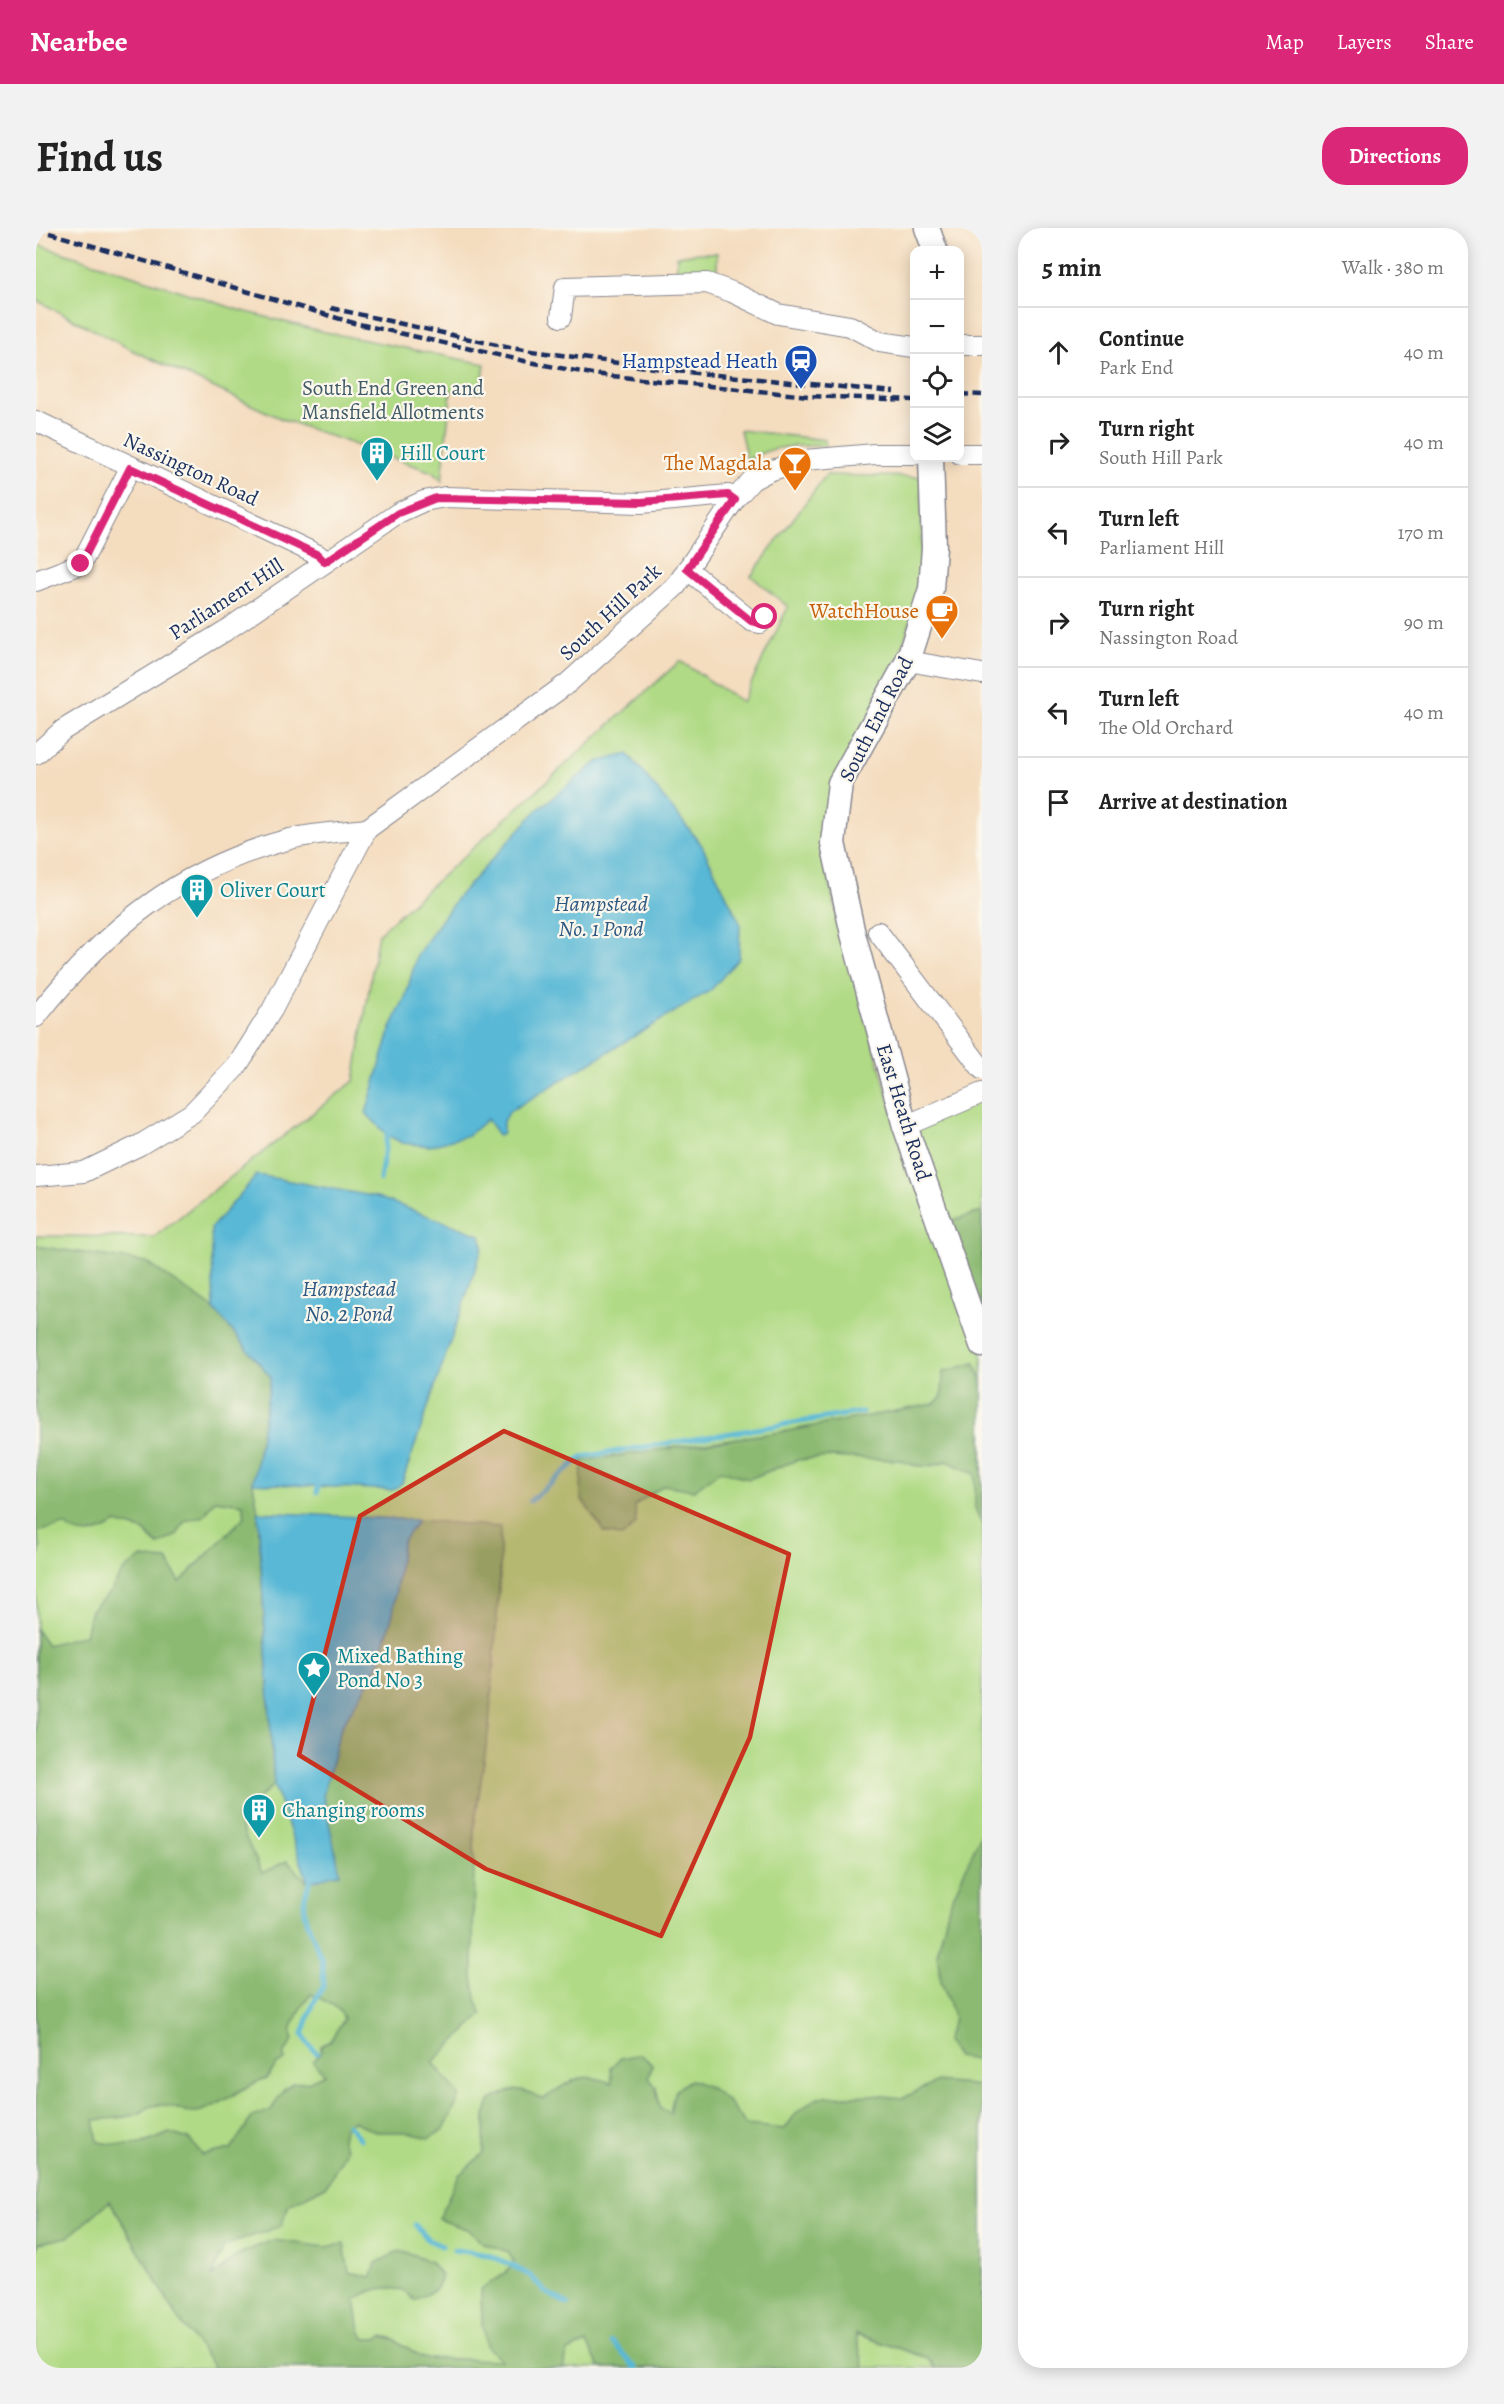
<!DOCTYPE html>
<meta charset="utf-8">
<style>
:root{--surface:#fff;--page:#f2f2f2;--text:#222;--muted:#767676;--line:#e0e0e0;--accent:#db2777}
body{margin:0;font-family:Alegreya,serif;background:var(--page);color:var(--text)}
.controls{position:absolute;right:18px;top:18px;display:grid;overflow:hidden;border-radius:12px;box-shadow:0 3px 15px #0003}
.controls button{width:54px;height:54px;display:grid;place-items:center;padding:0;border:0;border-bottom:2px solid var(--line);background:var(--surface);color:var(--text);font:30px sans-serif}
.stop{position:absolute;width:18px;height:18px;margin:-14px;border:4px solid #db2777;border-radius:50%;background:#fff}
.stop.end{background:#db2777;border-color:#fff;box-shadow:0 2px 6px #0008}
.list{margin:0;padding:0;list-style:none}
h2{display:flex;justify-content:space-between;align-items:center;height:78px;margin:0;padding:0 24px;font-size:26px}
h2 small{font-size:20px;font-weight:400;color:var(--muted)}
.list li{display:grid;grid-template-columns:39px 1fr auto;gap:18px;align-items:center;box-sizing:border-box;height:90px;padding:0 24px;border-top:2px solid var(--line)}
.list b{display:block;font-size:22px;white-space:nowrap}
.list p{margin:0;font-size:20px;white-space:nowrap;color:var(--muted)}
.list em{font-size:20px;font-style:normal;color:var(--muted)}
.icon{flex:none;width:33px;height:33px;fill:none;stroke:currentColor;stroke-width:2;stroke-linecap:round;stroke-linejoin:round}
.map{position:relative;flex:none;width:946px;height:2140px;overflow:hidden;border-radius:24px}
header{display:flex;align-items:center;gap:36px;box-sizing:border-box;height:84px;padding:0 30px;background:var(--accent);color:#fff}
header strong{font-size:28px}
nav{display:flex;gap:33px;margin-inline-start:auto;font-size:21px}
.intro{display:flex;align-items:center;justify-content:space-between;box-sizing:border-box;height:144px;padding:0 36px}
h1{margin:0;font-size:42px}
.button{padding:15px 27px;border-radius:24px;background:var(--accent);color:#fff;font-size:21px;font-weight:700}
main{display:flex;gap:36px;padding:0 36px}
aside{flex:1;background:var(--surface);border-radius:24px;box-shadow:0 3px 15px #0003}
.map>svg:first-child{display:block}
.green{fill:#b0da85;stroke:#668472;stroke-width:1.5}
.forest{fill:#8cba72;stroke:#547468;stroke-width:1.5;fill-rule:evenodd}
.water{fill:#58b8d6;stroke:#3a749a;stroke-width:1.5}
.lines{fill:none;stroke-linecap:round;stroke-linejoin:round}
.stream{stroke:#58b8d6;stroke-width:5}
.minor-casing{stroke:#88868e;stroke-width:22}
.tertiary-casing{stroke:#88868e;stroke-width:27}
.minor{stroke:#fff;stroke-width:20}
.tertiary{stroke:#fff;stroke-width:24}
.rail{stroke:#1b2f5e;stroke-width:4.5;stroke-dasharray:9 4.5;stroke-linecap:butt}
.route{stroke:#db2777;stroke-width:8}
.marked{fill:#c8321e;fill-opacity:0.2;stroke:#c8321e;stroke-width:4.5;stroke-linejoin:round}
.labels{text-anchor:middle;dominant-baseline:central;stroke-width:4.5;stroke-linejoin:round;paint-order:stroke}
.transit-label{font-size:21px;fill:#164399;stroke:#fbf7ec;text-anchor:end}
.park-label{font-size:21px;fill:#405a68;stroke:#fbf7ec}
.culture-label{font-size:21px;fill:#0d838f;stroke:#fbf7ec;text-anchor:start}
.food-label{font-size:21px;fill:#c56008;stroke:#fbf7ec;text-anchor:end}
.street-label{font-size:21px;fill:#1b2f5e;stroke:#fbf7ec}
.water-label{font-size:22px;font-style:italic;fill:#2d5882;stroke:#fbf7ec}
</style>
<header>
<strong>Nearbee</strong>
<nav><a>Map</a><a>Layers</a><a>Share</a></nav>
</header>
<div class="intro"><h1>Find us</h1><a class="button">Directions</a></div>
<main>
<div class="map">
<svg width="946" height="2140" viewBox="0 0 946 2140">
<rect width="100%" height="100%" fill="#fbf7ec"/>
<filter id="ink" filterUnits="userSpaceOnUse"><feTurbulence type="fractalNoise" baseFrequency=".0167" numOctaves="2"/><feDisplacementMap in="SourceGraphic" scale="12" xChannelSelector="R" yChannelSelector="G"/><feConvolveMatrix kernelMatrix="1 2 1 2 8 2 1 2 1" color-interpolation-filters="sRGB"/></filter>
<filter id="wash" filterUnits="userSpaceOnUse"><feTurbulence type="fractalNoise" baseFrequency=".008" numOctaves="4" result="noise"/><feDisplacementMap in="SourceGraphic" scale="24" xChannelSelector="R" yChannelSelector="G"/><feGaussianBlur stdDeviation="1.35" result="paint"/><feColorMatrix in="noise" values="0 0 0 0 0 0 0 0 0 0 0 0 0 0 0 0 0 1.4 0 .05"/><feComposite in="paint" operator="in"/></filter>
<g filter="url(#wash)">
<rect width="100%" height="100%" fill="#f4dcbe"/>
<g class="green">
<path d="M 0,16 L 203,82 L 284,103 L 449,136 L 445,165 L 415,162 L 406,253 L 396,244 L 246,191 L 98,123 L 0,72 Z"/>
<path d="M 663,25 L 681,25 L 681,46 L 641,44 L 641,28 Z"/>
<path d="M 704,202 L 789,212 L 789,218 C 760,217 737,217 711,232 Z"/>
<path d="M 790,247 L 886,249 L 885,360 L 865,423 L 788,627 L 800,684 L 860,895 L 946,865 L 946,2140 L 0,2140 L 0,1008 L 118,1009 L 318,853 L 342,706 L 644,433 L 706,474 L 752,379 L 715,348 Z"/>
</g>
<g class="forest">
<path d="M 946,984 L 946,1086 L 913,993 Z"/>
<path d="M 0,1018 L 110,1034 L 178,1081 L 235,1149 L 217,1255 L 222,1284 L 238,1557 L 200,1589 L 226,1645 L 251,1633 L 272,1654 L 287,1568 L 305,1499 L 342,1438 L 357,1385 L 366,1314 L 382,1292 L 464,1299 L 464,1347 L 453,1499 L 438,1600 L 437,1748 L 440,1771 L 446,1787 L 397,1834 L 424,1868 L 408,1902 L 393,1910 L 369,1904 L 339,1904 L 317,1893 L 308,1900 L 306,1912 L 310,1920 L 306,1931 L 290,1958 L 253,1977 L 245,1998 L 188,2018 L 176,2049 L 203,2026 L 237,2012 L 290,2019 L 308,2016 L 313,2044 L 336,2049 L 340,2035 L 364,2023 L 395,2034 L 405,2047 C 402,2064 393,2064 379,2072 C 361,2054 339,2058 319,2072 L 324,2103 L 330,2111 L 340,2111 L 347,2108 L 358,2111 L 387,2130 L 465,2132 L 450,2118 L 446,2097 L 445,2061 C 461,2049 467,2051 478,2034 L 472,2024 L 447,2015 L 433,2002 L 402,1991 L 423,1947 L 448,1925 L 449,1888 L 454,1873 C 478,1858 483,1859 507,1871 C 536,1853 542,1842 576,1855 L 575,1839 L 585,1830 L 605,1826 L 616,1837 L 613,1850 L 620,1859 L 624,1881 L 635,1885 C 635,1867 638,1860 655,1852 C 681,1860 695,1874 709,1897 L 749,1901 L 760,1885 L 782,1869 L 837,1867 L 867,1870 L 899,1854 L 946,1858 L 946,2140 L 899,2140 L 892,2130 L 820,2106 L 828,2140 L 564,2140 L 551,2115 L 532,2123 L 527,2140 L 179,2140 L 143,2092 L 74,1973 L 32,2009 L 3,2015 L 0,2022 L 0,1401 L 11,1417 L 49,1407 L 55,1382 L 74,1364 L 87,1343 L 105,1330 L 131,1332 L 144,1354 L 209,1288 L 207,1276 L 179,1272 L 168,1288 L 149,1293 L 141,1307 L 122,1317 L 107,1302 L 80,1295 C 61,1307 47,1311 28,1297 L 1,1304 L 5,1320 L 0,1334 ZM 275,1766 C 287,1773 305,1778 308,1791 L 294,1813 L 285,1818 L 285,1824 L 277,1834 L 289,1846 L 272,1854 L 257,1855 L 247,1863 L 235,1882 L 216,1889 L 195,1921 L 167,1927 L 153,1911 L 133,1905 C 104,1919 93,1919 62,1914 L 58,1892 C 72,1890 92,1891 104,1885 C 108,1883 111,1879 116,1878 C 134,1873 147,1888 165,1883 C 189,1876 207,1857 231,1850 L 241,1836 L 249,1833 L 248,1826 L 257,1812 C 250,1799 268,1777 275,1766 Z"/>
<path d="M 939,1135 L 946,1153 L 946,1297 L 939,1280 L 939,1246 L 911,1233 C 894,1240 880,1240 863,1232 L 794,1229 L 761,1232 L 713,1251 L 685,1242 L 658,1262 L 628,1257 L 599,1277 L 600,1296 L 586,1309 L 568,1304 L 545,1270 L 546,1233 L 751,1203 L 898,1176 L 906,1168 L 907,1144 Z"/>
<path d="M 946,1603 L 946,1848 L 941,1832 L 921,1829 L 910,1813 L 918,1790 L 905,1753 L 901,1726 L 913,1678 Z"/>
</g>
<g class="water">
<path d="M 592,526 L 665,616 L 704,695 L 703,730 L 675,762 L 474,883 L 467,893 L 467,905 L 462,907 L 451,891 L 433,907 L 394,918 L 366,915 L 351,907 L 330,885 L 355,800 L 370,767 L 381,727 L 421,670 L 500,583 L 561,534 Z"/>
<path d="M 221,947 L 341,969 L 444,1007 L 447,1018 L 366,1255 L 357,1262 L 217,1255 L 235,1149 L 178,1081 L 175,1000 Z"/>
<path d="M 222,1284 L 382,1292 L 366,1314 L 357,1385 L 342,1438 L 305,1499 L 287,1568 L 304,1645 L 272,1654 L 238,1557 Z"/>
</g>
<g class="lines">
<g class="stream">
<path d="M 344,952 L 351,907 L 356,903"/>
<path d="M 281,1264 L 282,1250"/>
<path d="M 494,1273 L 546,1229 L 826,1184"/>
<path d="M 275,1649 L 269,1668 L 268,1685 L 286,1733 L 288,1757 L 278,1774 L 267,1806 L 272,1816 L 281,1825"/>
<path d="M 312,1897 L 324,1911"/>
<path d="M 379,1997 L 392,2012 L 406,2018"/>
<path d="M 418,2022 L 453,2027 L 473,2036 L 495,2048 L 509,2064 L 532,2076"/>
<path d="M 576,2114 L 600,2140"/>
</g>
</g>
</g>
<g filter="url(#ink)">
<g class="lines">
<g class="minor-casing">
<g id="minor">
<path d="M 525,89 L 529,59 L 671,55 L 696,64 L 742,86 L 814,98 L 844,114 L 878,119"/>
<path d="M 924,117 L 946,117"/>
<path d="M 0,193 L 282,327 L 289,334"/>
<path d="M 924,226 L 946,226"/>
<path d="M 651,341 L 715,393 L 724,395 L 729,389"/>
<path d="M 0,353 L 45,336 L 94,240"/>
<path d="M 872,433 L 946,446"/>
<path d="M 0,526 L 27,502 L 189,403 L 362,285 L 388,273 L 409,269 L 605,275 L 692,267 L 699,271"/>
<path d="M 842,704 L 946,841"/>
<path d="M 0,789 C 70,700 143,640 254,611 C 278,605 306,604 331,601"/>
<path d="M 869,898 L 946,865"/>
<path d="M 0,948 L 48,944 L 104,917 L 156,885 L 201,838 L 236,782 L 331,601 L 532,455 L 640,358 L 699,271 L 716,252 L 733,243 L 769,232 L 839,226 L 878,226"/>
</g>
</g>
<g class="tertiary-casing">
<g id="tertiary">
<path d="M 891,0 L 899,22"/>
<path d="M 895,230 L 898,319 L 895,361 L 872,433 L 804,555 L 797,615 L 817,706 L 869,898 L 946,1117"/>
</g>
</g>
<use href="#minor" class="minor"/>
<use href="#tertiary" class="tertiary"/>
<g class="rail">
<path d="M 0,1 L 318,95 L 493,134 L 556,146 L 772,168 L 878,172"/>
<path d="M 295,80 L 474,120 L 640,143 L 858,164"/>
<path d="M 924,166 L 946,167"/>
</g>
</g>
</g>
<g class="lines" filter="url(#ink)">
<path class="route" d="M 45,336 L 94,240 L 282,327 L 289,334 L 362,285 L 400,270 L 605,274 L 692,267 L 699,272 L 651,341 L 715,393 L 724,395 L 729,389"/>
</g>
<path class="marked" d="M 468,1203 L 753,1326 L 714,1509 L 625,1708 L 450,1641 L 263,1527 L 324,1288 Z"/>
<defs>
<g id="station-pin" transform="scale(1.725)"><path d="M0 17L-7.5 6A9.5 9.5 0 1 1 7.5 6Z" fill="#1a4fb4" stroke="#fbf7ec"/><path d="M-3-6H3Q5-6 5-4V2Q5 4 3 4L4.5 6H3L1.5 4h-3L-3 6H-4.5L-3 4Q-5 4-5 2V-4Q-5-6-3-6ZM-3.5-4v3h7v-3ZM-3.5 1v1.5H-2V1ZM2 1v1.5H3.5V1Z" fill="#fff"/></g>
<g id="building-pin" transform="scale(1.725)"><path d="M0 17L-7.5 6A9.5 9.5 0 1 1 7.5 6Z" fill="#0f9aa8" stroke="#fbf7ec"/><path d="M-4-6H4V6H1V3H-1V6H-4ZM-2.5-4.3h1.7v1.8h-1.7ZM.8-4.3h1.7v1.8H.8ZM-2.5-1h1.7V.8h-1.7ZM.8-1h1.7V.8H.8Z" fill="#fff"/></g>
<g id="bar-pin" transform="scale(1.725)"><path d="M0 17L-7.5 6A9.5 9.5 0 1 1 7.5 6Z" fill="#e8710a" stroke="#fbf7ec"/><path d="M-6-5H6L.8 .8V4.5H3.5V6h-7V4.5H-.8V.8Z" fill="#fff"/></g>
<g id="cafe-pin" transform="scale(1.725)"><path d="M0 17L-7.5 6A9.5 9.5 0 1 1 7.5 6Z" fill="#e8710a" stroke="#fbf7ec"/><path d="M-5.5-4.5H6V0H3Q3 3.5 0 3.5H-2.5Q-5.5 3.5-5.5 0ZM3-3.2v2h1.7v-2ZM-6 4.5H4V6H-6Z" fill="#fff"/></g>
<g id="sight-pin" transform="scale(1.725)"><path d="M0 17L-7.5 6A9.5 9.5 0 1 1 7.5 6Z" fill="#0f9aa8" stroke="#fbf7ec"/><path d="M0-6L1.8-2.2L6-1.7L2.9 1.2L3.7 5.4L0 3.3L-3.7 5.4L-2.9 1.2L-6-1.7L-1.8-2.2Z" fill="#fff"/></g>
</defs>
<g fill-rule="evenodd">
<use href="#station-pin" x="765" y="133"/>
<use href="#building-pin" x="341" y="225"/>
<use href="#bar-pin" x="759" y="235"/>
<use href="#cafe-pin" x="906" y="383"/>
<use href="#building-pin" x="161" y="662"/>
<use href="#sight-pin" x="278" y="1440"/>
<use href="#building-pin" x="223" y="1582"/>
</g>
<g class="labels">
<g class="transit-label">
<text x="742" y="133">Hampstead Heath</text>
</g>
<g class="park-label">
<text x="357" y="160">South End Green and<tspan x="357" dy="24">Mansfield Allotments</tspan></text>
</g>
<g class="culture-label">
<text x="364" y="225">Hill Court</text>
<text x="184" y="662">Oliver Court</text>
<text x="301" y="1428">Mixed Bathing<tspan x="301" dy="24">Pond No 3</tspan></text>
<text x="246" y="1582">Changing rooms</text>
</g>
<g class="food-label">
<text x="736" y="235">The Magdala</text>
<text x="883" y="383">WatchHouse</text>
</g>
<g class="street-label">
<text transform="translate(155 241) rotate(25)">Nassington Road</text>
<text transform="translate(190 371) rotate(-33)">Parliament Hill</text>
<text transform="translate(574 384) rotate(-43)">South Hill Park</text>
<text transform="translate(840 491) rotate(-63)">South End Road</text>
<text transform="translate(868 884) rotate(73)">East Heath Road</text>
</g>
<g class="water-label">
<text x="565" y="676">Hampstead<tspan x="565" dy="25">No. 1 Pond</tspan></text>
<text x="313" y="1061">Hampstead<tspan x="313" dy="25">No. 2 Pond</tspan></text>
</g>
</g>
</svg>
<div class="controls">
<button>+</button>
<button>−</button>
<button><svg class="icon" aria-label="locate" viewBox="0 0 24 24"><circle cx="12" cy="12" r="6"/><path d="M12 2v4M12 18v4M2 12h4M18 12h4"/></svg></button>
<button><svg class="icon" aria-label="layers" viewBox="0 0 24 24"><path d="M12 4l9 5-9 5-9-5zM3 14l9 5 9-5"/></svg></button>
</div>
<div class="stop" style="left:729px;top:389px"></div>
<div class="stop end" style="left:45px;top:336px"></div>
</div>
<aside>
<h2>5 min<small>Walk · 380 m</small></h2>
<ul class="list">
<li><svg class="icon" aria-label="ahead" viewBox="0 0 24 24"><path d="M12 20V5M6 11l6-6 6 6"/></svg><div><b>Continue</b><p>Park End</p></div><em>40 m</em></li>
<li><svg class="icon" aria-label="right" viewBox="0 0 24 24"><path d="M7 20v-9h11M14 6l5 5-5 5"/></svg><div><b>Turn right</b><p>South Hill Park</p></div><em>40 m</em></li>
<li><svg class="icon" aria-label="left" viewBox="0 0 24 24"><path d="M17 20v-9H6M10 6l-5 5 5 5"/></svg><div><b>Turn left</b><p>Parliament Hill</p></div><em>170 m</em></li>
<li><svg class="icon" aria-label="right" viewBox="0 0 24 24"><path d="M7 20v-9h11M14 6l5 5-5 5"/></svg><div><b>Turn right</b><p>Nassington Road</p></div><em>90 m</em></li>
<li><svg class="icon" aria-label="left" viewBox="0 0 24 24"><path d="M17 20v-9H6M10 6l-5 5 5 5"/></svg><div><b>Turn left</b><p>The Old Orchard</p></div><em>40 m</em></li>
<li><svg class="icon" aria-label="arrive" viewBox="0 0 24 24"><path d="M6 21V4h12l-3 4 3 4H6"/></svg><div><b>Arrive at destination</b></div></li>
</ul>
</aside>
</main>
